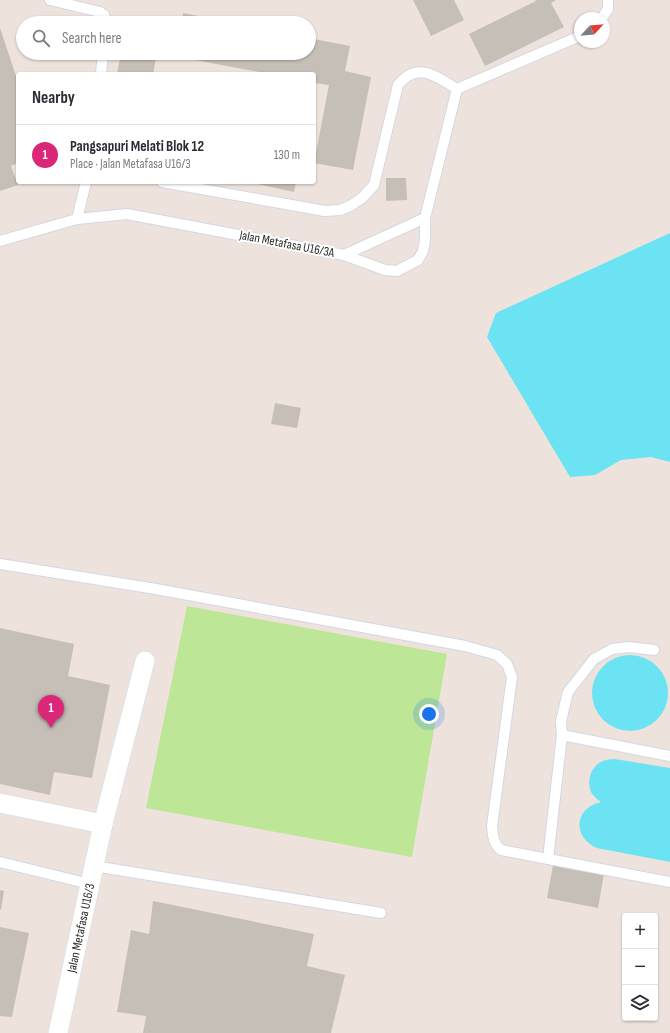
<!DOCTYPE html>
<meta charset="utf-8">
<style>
:root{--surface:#fff;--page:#f7f7f7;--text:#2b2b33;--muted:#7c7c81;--line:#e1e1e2;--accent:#db2777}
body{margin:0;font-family:"Sofia Sans Condensed",sans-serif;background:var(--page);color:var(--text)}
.controls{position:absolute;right:12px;bottom:12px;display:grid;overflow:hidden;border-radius:4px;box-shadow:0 1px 3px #0004}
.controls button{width:36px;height:36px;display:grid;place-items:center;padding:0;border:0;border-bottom:1px solid var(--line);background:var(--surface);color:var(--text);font:20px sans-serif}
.compass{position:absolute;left:574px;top:12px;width:36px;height:36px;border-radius:50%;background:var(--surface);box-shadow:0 1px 3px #0004;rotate:64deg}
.you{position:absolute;left:429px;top:714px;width:14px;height:14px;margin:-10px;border:3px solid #fff;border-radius:50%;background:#1a73e8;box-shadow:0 0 0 6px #1a73e833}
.badge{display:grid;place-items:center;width:26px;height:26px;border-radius:50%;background:var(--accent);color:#fff;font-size:13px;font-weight:700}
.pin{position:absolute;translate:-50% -33px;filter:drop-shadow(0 1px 2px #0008)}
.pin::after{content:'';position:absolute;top:21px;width:14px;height:12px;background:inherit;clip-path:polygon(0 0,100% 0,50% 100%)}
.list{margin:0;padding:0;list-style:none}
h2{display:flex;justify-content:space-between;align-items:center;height:52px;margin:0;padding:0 16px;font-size:17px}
h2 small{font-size:13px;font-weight:400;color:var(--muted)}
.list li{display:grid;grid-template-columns:26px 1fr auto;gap:12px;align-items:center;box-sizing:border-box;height:60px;padding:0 16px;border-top:1px solid var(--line)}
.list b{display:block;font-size:15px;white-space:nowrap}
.list p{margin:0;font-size:13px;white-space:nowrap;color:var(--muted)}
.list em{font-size:13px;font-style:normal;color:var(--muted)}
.icon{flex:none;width:22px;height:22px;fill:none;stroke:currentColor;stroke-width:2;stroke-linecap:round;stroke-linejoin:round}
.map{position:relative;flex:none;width:670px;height:1033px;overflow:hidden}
.search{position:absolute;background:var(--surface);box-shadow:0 1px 3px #0004;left:16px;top:16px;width:300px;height:44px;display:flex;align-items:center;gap:10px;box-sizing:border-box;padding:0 14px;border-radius:22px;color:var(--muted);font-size:15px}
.panel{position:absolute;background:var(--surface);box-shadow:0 1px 3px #0004;left:16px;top:72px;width:300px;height:112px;border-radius:4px}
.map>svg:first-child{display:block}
.green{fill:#bde697}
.water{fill:#6be3f3}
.building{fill:#c6bfb8}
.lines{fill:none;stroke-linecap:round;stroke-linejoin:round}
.service-casing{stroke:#d1d8e4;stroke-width:12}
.minor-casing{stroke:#d1d8e4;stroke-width:20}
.service{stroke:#fff;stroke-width:10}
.minor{stroke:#fff;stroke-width:19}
.labels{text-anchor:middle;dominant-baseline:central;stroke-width:4;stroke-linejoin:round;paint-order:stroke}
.street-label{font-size:13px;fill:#2b2b2b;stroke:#fff}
</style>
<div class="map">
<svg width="670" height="1033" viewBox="0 0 670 1033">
<rect width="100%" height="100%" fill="#ede3dc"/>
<path class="green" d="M 187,606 L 447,654 L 412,857 L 146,808 Z"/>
<g class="water">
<path d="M 670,233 L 670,462 L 651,457 L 621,460 L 595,475 L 570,477 L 487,337 L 496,313 Z"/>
<circle cx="630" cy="693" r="38"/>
<path d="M 615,759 L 670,768 L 670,862 L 597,848 C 572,837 574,808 601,802 C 599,800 595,798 593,795 C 586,786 589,770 599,763 C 604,760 609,759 615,759 Z"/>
</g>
<g class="building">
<path d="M 413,0 L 454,0 L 464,20 L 431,36 Z"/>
<path d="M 535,0 L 556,0 L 551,3 L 564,27 L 485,66 L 469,34 L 536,1 Z"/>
<path d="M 183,13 L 228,22 L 228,23 L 181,23 Z"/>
<path d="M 0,28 L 18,82 L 18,163 L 11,166 L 18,185 L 0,191 Z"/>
<path d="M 309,38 L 350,46 L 345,71 L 371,77 L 353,170 L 314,163 L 329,85 L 314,83 L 314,74 L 270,74 L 174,56 L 175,53 L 309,53 Z"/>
<path d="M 121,53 L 157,53 L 153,74 L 117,74 Z"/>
<path d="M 386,178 L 406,178 L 407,200 L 386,201 Z"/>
<path d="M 248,182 L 296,182 L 294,192 Z"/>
<path d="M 275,403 L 301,408 L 297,428 L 271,424 Z"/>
<path d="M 0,628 L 74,644 L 68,676 L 110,685 L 92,778 L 54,772 L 50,795 L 0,784 Z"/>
<path d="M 553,865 L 604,874 L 598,908 L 547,898 Z"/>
<path d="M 0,890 L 4,891 L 1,910 L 0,909 Z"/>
<path d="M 153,901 L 314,934 L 307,966 L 345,975 L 331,1033 L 143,1033 L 146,1016 L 117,1012 L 131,930 L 149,934 Z"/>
<path d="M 0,927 L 29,933 L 12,1017 L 0,1016 Z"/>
</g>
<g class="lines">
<g class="service-casing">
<g id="service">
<path d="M 50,0 L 100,12 L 104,15 L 107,23"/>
<path d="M 602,18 L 608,9 L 608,0"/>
<path d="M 101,74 L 103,53"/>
<path d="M 162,182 L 325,211 L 340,210 L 350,206 L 362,198 L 374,185 L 398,85 C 401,82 404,78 408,76 C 424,65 443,81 457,89"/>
<path d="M 77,219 L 86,182"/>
<path d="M 0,241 L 77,219 L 127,214 L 344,255 L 425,218 L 457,89 L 580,36"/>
<path d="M 344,255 L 385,270 L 397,271 L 418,260 L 423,251 L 425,240 L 425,218"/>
<path d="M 0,564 L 156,589 L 465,646 L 497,655 L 507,664 L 512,677 L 492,826 C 493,836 493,843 501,850 L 670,882"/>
<path d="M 562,735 L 670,756"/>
<path d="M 548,859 L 562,735 L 561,721 L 568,692 L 594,659 L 612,649 L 629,647 L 654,650"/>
<path d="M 0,862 L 90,884"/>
<path d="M 94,866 L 381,913"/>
</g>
</g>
<g class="minor-casing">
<g id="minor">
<path d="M 0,803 L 103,824"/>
<path d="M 58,1033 L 103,824 L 145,661"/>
</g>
</g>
<use href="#service" class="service"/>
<use href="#minor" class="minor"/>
</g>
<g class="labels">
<g class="street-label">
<text transform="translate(287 244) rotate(11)">Jalan Metafasa U16/3A</text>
<text transform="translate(81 928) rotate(-78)">Jalan Metafasa U16/3</text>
</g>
</g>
</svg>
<div class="controls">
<button>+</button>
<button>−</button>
<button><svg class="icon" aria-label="layers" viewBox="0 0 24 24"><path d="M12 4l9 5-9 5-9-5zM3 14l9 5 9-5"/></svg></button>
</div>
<svg class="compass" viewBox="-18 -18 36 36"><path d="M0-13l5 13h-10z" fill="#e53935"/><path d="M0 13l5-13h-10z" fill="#7c7c81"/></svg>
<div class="you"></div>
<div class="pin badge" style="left:51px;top:728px">1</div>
<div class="search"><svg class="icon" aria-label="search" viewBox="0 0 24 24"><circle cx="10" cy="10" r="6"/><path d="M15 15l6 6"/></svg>Search here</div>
<section class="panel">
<h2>Nearby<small></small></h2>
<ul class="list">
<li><span class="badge">1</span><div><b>Pangsapuri Melati Blok 12</b><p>Place · Jalan Metafasa U16/3</p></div><em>130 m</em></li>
</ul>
</section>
</div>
